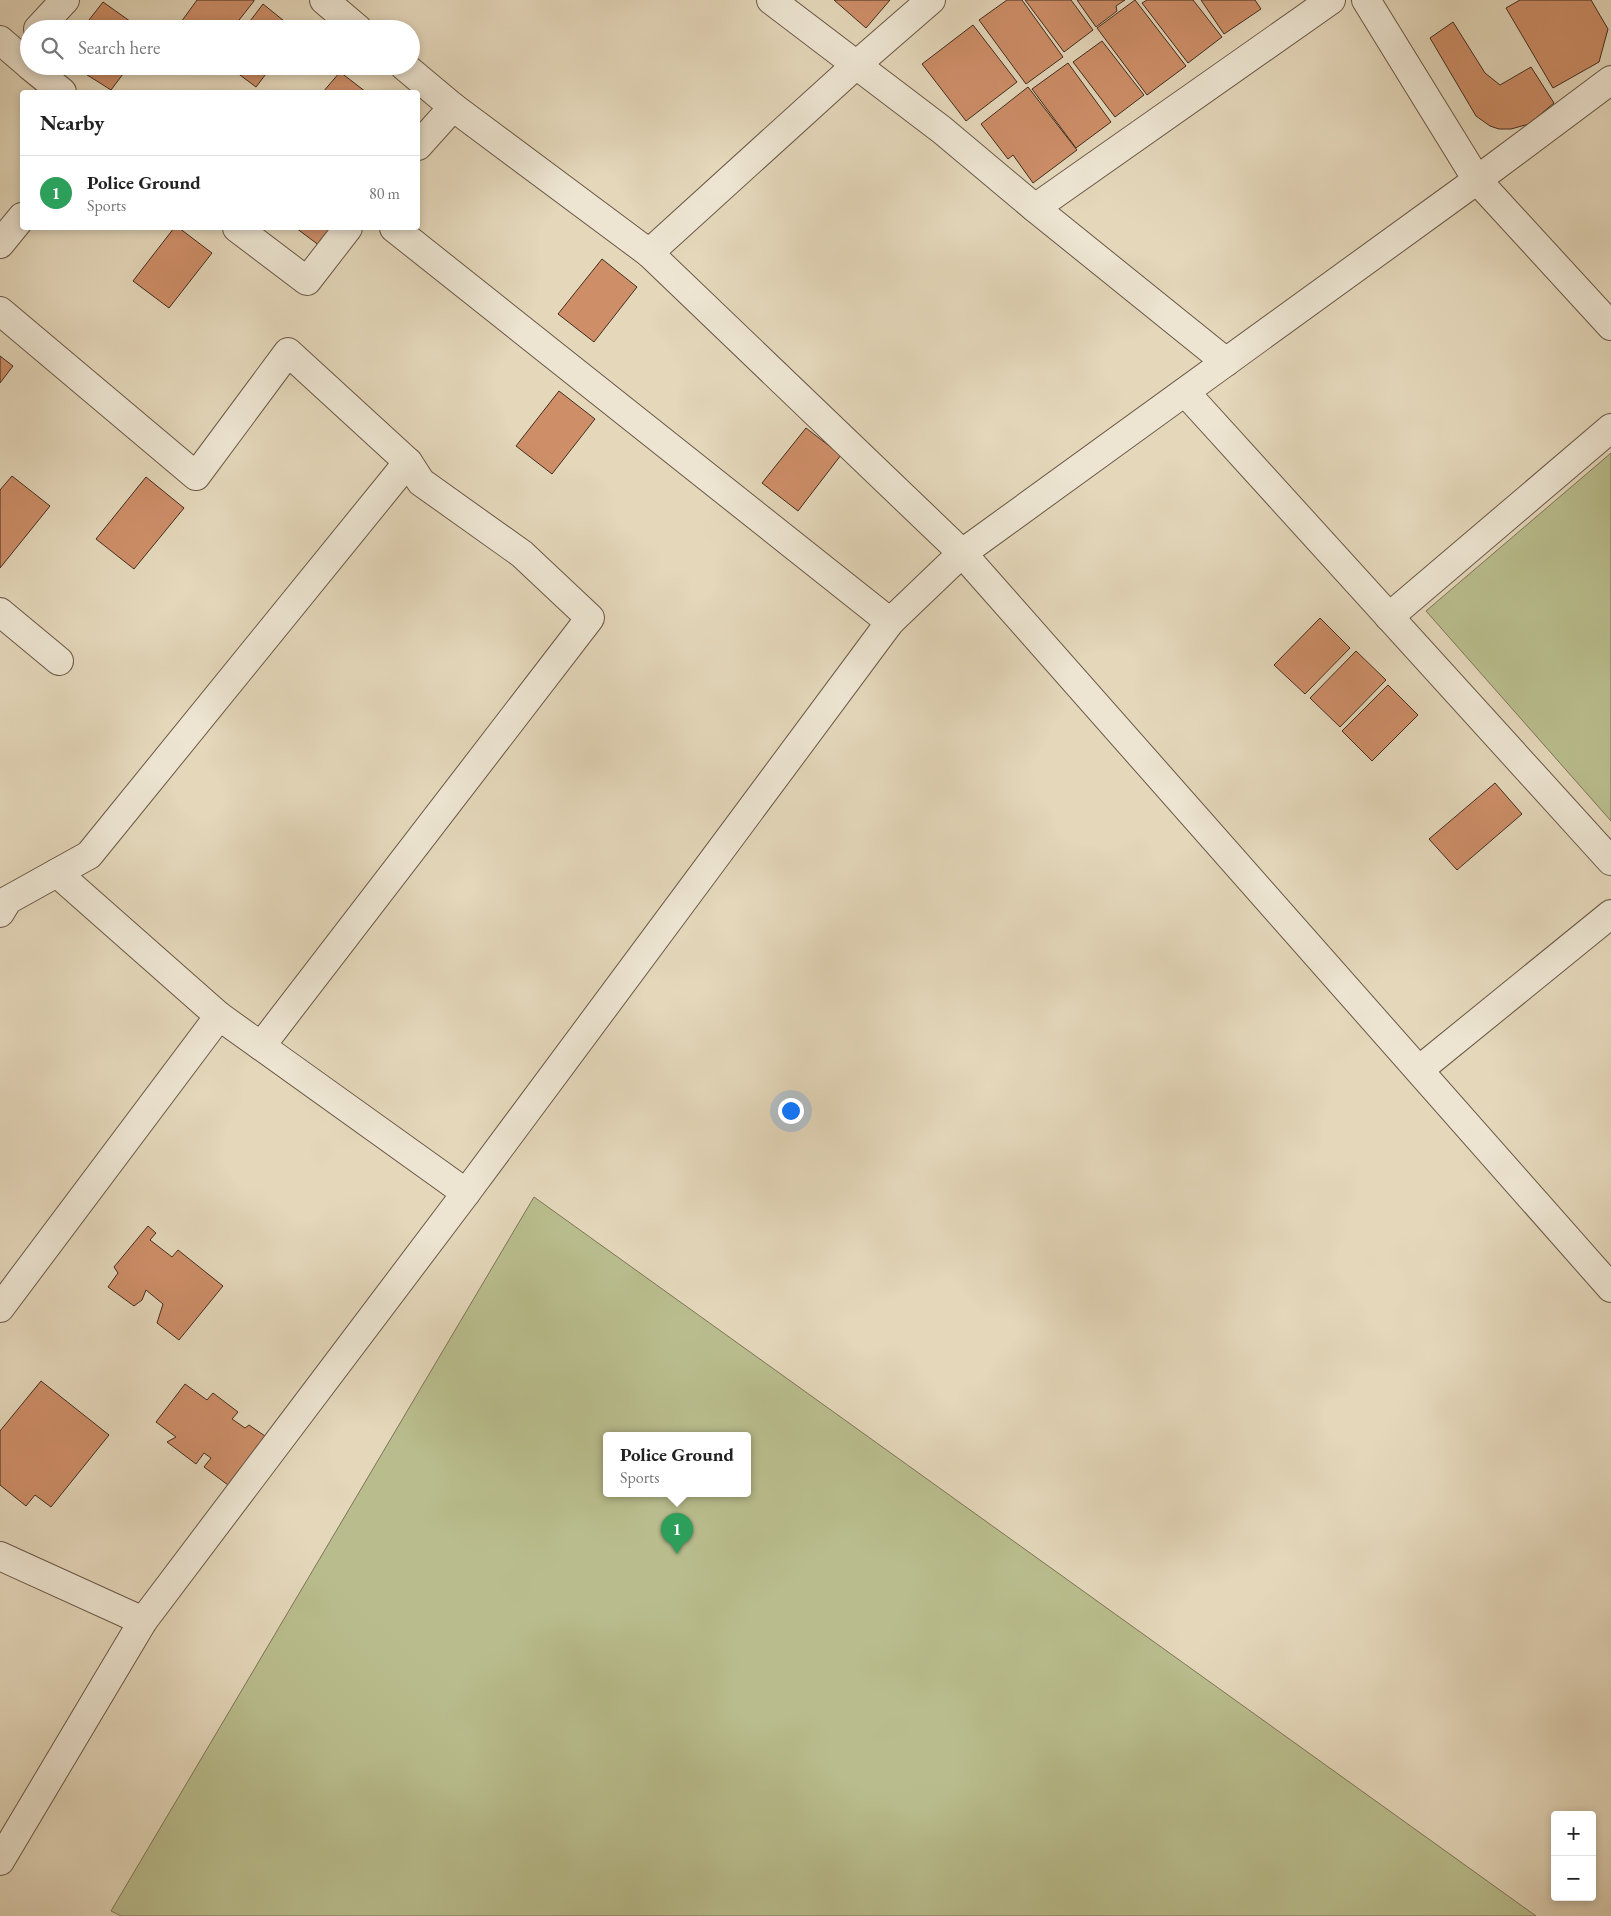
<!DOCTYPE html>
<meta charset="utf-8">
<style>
:root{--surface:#fff;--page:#f2f2f2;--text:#222;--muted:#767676;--line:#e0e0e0;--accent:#8f2418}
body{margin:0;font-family:"EB Garamond",serif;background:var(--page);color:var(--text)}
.controls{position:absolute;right:15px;bottom:15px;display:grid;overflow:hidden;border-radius:5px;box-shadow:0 2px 8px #0003}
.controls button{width:45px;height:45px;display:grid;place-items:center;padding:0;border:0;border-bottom:1px solid var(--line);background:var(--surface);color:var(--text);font:25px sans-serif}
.you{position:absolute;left:790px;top:1110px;width:18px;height:18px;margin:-12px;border:4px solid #fff;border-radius:50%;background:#1a73e8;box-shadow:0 0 0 8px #1a73e833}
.badge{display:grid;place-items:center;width:32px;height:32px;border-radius:50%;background:var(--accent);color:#fff;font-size:16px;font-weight:700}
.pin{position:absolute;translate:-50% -41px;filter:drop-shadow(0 1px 2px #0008)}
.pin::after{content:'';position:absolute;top:26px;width:18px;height:15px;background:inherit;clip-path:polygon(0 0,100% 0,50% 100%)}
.popup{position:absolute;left:603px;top:1432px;width:148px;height:65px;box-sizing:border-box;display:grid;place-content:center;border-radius:5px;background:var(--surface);filter:drop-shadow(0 1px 4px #0005);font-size:16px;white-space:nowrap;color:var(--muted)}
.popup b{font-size:19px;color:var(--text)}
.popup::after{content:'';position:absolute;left:50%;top:100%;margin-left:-10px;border:10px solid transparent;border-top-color:var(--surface)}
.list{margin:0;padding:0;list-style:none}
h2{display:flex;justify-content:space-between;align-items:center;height:65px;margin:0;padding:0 20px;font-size:21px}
h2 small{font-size:16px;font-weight:400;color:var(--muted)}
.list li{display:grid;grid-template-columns:32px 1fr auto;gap:15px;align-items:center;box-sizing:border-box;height:75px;padding:0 20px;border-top:1px solid var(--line)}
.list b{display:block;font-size:19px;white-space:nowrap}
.list p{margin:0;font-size:16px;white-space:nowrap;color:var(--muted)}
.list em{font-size:16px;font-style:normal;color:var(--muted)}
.icon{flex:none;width:28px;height:28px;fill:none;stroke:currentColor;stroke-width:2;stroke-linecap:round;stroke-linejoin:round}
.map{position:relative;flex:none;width:1611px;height:1916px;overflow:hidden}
.search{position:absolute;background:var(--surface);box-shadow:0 2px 8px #0003;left:20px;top:20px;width:400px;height:55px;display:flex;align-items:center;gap:12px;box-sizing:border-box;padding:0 18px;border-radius:28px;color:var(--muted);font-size:19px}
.panel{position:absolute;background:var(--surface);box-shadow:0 2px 8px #0003;left:20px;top:90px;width:400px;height:140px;border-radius:5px}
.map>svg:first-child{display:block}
.green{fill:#b9bd8d;stroke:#7e7556;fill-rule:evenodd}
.building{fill:#cd8e68;stroke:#422d1f}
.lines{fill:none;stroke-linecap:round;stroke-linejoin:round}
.minor-casing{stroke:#6a5846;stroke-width:30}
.tertiary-casing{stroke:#6a5846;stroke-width:30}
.minor{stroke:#ede5d2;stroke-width:28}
.tertiary{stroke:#ede5d2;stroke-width:28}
</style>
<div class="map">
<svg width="1611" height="1916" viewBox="0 0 1611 1916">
<rect width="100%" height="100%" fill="#e4d7ba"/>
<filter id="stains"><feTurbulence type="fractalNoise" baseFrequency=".004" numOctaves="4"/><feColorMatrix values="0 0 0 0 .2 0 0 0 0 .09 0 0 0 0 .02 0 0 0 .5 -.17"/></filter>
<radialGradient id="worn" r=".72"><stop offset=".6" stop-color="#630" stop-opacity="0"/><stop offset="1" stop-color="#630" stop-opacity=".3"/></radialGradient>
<g class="green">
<path d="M 1611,453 L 1611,821 L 1426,611 Z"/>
<path d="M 534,1197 L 1536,1916 L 121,1916 L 111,1911 ZM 607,1435 L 747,1435 L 747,1493 L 607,1493 Z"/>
</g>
<g class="building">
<path d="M 197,0 L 254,0 L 254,1 L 232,29 L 176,29 Z"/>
<path d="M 834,0 L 890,0 L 866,28 Z"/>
<path d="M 1007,0 L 1022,0 L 1063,57 L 1026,84 L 979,20 Z"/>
<path d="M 1025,0 L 1071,0 L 1093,30 L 1064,52 Z"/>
<path d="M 1077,0 L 1125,0 L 1116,6 L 1117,11 L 1096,27 Z"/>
<path d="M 1135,0 L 1186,66 L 1147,95 L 1097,28 Z"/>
<path d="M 1147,0 L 1193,0 L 1222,37 L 1188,63 L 1142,3 Z"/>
<path d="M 1201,0 L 1255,0 L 1261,9 L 1224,34 Z"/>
<path d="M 1520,0 L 1591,0 L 1608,29 L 1599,62 L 1553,88 L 1506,8 Z"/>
<path d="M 103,2 L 141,29 L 82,29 Z"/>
<path d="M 263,4 L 294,29 L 244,29 Z"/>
<path d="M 1453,22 L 1485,73 L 1500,85 L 1531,67 L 1554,103 L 1529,124 L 1511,129 L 1499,129 L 1490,126 L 1476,116 L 1430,38 Z"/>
<path d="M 973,25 L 1017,82 L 966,121 L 922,64 Z"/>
<path d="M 1102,41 L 1144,95 L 1115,117 L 1073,62 Z"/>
<path d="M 1068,63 L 1111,122 L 1076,148 L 1032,89 Z"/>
<path d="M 73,66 L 129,66 L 111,90 Z"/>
<path d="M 228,66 L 272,66 L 256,87 Z"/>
<path d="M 340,72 L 366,92 L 323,92 Z"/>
<path d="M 1028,87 L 1077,150 L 1033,183 L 1013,155 L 1008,159 L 981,124 Z"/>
<path d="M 174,228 L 179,228 L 212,253 L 169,308 L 133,281 Z"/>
<path d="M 296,228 L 340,228 L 324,249 Z"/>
<path d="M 602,259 L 637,287 L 594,342 L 558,314 Z"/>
<path d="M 0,356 L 13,366 L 0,383 Z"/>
<path d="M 559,391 L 595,419 L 552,474 L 516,446 Z"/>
<path d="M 806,428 L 841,455 L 798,511 L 762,483 Z"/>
<path d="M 12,476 L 50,506 L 0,568 L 0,490 Z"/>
<path d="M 146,477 L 184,508 L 134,569 L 96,539 Z"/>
<path d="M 1320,618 L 1350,648 L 1305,694 L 1274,665 Z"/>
<path d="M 1356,651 L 1386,680 L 1340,727 L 1310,698 Z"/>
<path d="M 1388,685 L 1418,715 L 1372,761 L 1342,731 Z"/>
<path d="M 1495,783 L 1522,814 L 1457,870 L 1429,839 Z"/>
<path d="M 148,1226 L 156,1233 L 150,1240 L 172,1257 L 178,1250 L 223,1286 L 179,1340 L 157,1323 L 163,1304 L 146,1290 L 142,1300 L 134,1306 L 108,1287 L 118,1273 L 114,1267 Z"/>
<path d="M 41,1381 L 109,1435 L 51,1507 L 35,1495 L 26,1506 L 0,1485 L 0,1431 Z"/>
<path d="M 185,1384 L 207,1400 L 213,1393 L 238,1412 L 232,1419 L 245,1428 L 249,1425 L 265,1436 L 228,1485 L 204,1467 L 211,1458 L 204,1453 L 196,1464 L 167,1442 L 176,1437 L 156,1422 Z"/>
</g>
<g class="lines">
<g class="minor-casing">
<g id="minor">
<path d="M 324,0 L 358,29"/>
<path d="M 771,0 L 942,130 L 1035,208 L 1226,362"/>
<path d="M 1366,0 L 1477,180 L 1611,326"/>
<path d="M 38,29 L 65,0"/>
<path d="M 0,40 L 29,65"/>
<path d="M 30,66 L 62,92"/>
<path d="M 404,66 L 453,107 L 649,253 L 962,553 L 1611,1288"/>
<path d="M 418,146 L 453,107"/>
<path d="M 1035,208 L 1331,0"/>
<path d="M 237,228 L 307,281 L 348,228"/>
<path d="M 394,228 L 890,622"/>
<path d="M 0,244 L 22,217"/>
<path d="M 649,253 L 855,66 L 931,0"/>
<path d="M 0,311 L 196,476 L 288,352 L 408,462 L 421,482 L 522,554 L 590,618 L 261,1046"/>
<path d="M 1185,392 L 1611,861"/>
<path d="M 0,612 L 59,661"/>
<path d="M 1389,617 L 1611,428"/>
<path d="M 0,913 L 8,900 L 89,855 L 408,462"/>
<path d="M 219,1016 L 466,1193"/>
<path d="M 1419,1070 L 1611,914"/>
<path d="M 0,1308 L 219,1016 L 57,873"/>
<path d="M 0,1556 L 143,1621"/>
</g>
</g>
<g class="tertiary-casing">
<path id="tertiary" d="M 0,1861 L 143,1621 L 466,1193 L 890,622 L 961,554 L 1477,180 L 1611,80"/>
</g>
<use href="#minor" class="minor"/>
<use href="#tertiary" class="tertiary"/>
</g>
<rect width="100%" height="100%" filter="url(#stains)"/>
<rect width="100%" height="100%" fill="url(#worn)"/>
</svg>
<div class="controls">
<button>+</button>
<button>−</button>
</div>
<div class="you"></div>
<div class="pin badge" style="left:677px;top:1554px;background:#2e9e5b">1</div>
<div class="popup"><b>Police Ground</b>Sports</div>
<div class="search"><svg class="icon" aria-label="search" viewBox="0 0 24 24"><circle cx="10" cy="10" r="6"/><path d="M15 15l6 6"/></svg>Search here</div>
<section class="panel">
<h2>Nearby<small></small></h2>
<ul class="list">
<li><span class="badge" style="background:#2e9e5b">1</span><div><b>Police Ground</b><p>Sports</p></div><em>80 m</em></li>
</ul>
</section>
</div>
